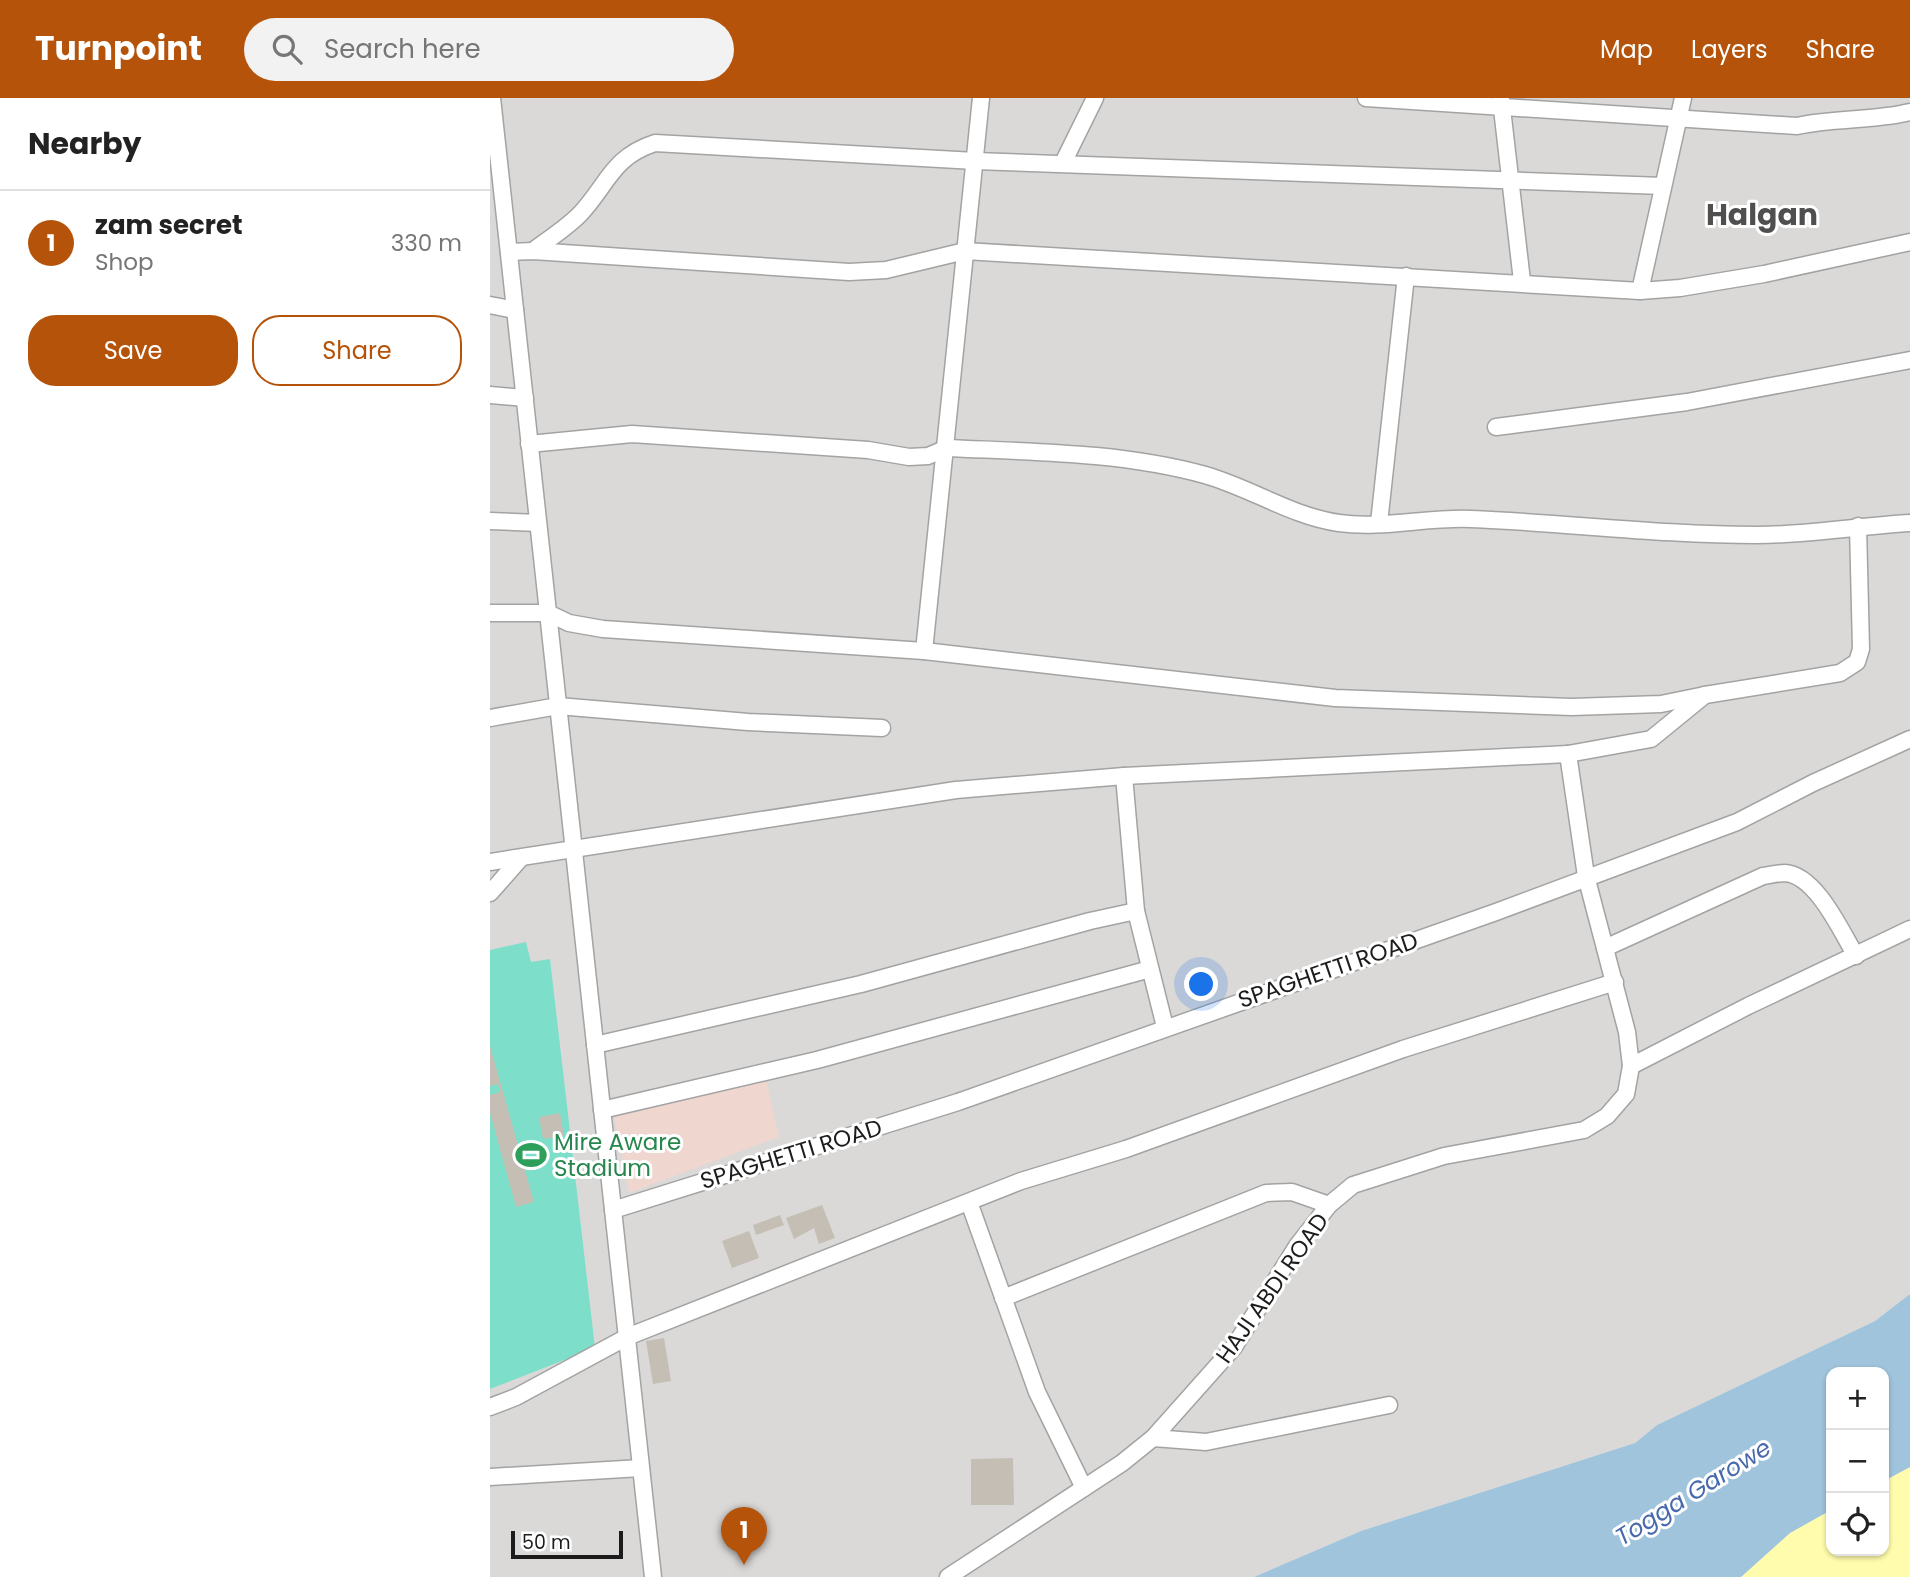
<!DOCTYPE html>
<meta charset="utf-8">
<style>
:root{--surface:#fff;--page:#f2f2f2;--text:#222;--muted:#767676;--line:#e0e0e0;--accent:#b45309}
body{margin:0;font-family:Poppins,sans-serif;background:var(--page);color:var(--text)}
.controls{position:absolute;right:21px;bottom:21px;display:grid;overflow:hidden;border-radius:14px;box-shadow:0 2px 5px #0004}
.controls button{width:63px;height:63px;display:grid;place-items:center;padding:0;border:0;border-bottom:2px solid var(--line);background:var(--surface);color:var(--text);font:35px sans-serif}
.scale{position:absolute;left:21px;bottom:18px;width:112px;box-sizing:border-box;padding-left:7px;border:4px solid #1c1c1c;border-top:0;font-size:19px;line-height:24px;white-space:nowrap;color:#1c1c1c;-webkit-text-stroke:5px #fff;paint-order:stroke}
.you{position:absolute;left:712px;top:887px;width:24px;height:24px;margin:-18px;border:5px solid #fff;border-radius:50%;background:#1a73e8;box-shadow:0 0 0 10px #1a73e833}
.badge{display:grid;place-items:center;width:46px;height:46px;border-radius:50%;background:var(--accent);color:#fff;font-size:23px;font-weight:700}
.pin{position:absolute;translate:-50% -58px;filter:drop-shadow(0 2px 4px #0008)}
.pin::after{content:'';position:absolute;top:37px;width:24px;height:21px;background:inherit;clip-path:polygon(0 0,100% 0,50% 100%)}
.list{margin:0;padding:0;list-style:none}
h2{display:flex;justify-content:space-between;align-items:center;height:91px;margin:0;padding:0 28px;font-size:30px}
h2 small{font-size:23px;font-weight:400;color:var(--muted)}
.list li{display:grid;grid-template-columns:46px 1fr auto;gap:21px;align-items:center;box-sizing:border-box;height:105px;padding:0 28px;border-top:2px solid var(--line)}
.list b{display:block;font-size:26px;white-space:nowrap}
.list p{margin:0;font-size:23px;white-space:nowrap;color:var(--muted)}
.list em{font-size:23px;font-style:normal;color:var(--muted)}
.actions{display:flex;gap:14px;padding:21px 28px}
.actions a{flex:1;padding:16px 0;border:2px solid var(--accent);border-radius:28px;text-align:center;font-size:24px;color:var(--accent)}
.actions .main{background:var(--accent);color:#fff}
.icon{flex:none;width:38px;height:38px;fill:none;stroke:currentColor;stroke-width:2;stroke-linecap:round;stroke-linejoin:round}
.map{position:relative;flex:none;width:1420px;height:1479px;overflow:hidden}
header{display:flex;align-items:center;gap:42px;box-sizing:border-box;height:98px;padding:0 35px;background:var(--accent);color:#fff}
header strong{font-size:33px}
nav{display:flex;gap:38px;margin-inline-start:auto;font-size:24px}
.search{width:490px;height:63px;background:var(--page);display:flex;align-items:center;gap:18px;box-sizing:border-box;padding:0 24px;border-radius:38px;color:var(--muted);font-size:26px}
main{display:flex}
aside{flex:1;background:var(--surface)}
.map>svg:first-child{display:block}
.residential{fill:#dad9d8}
.commercial{fill:#efd6cf}
.sand{fill:#fffcad}
.pitch{fill:#7ddec9}
.water{fill:#a0c4dc}
.building{fill:#c5beb4}
.lines{fill:none;stroke-linecap:round;stroke-linejoin:round}
.minor-casing{stroke:#a3a3a3;stroke-width:19}
.minor{stroke:#fff;stroke-width:16}
.labels{text-anchor:middle;dominant-baseline:central;stroke-width:6;stroke-linejoin:round;paint-order:stroke}
.street-label{font-size:23px;fill:#1c1c1c;stroke:#fff}
.leisure-label{font-size:23px;fill:#27864d;stroke:#fff;text-anchor:start}
.water-label{font-size:24px;font-style:italic;fill:#4869ab;stroke:#fff}
.district-label{font-size:30px;font-weight:bold;fill:#4f4f4f;stroke:#fff}
</style>
<header>
<strong>Turnpoint</strong>
<div class="search"><svg class="icon" aria-label="search" viewBox="0 0 24 24"><circle cx="10" cy="10" r="6"/><path d="M15 15l6 6"/></svg>Search here</div>
<nav><a>Map</a><a>Layers</a><a>Share</a></nav>
</header>
<main>
<aside>
<h2>Nearby<small></small></h2>
<ul class="list">
<li><span class="badge">1</span><div><b>zam secret</b><p>Shop</p></div><em>330 m</em></li>
</ul>
<div class="actions"><a class="main">Save</a><a>Share</a></div>
</aside>
<div class="map">
<svg width="1420" height="1479" viewBox="0 0 1420 1479">
<rect width="100%" height="100%" fill="#edebe1"/>
<path class="residential" d="M 0,0 L 1420,0 L 1420,1196 L 1385,1223 L 1167,1327 L 1145,1345 L 871,1433 L 764,1479 L 0,1479 Z"/>
<path class="commercial" d="M 275,977 L 289,1039 L 139,1095 L 123,1013 Z"/>
<path class="sand" d="M 1420,1369 L 1420,1479 L 1251,1479 L 1300,1435 L 1341,1412 L 1341,1453 L 1394,1453 L 1394,1383 Z"/>
<path class="pitch" d="M 36,844 L 41,864 L 60,861 L 105,1250 L 0,1291 L 0,852 Z"/>
<path class="water" d="M 1420,1196 L 1420,1369 L 1394,1383 L 1394,1274 L 1341,1274 L 1341,1412 L 1300,1435 L 1251,1479 L 764,1479 L 871,1433 L 1145,1345 L 1167,1327 L 1385,1223 Z"/>
<g class="building">
<path d="M 0,948 L 44,1104 L 26,1109 L 0,1015 L 0,997 L 10,994 L 8,986 L 0,988 Z"/>
<path d="M 70,1015 L 74,1038 L 53,1041 L 49,1019 Z"/>
<path d="M 332,1107 L 345,1140 L 329,1146 L 324,1130 L 304,1141 L 296,1120 Z"/>
<path d="M 290,1117 L 294,1127 L 266,1137 L 263,1127 Z"/>
<path d="M 259,1133 L 269,1160 L 242,1170 L 232,1143 Z"/>
<path d="M 174,1240 L 181,1283 L 163,1286 L 156,1243 Z"/>
<path d="M 523,1360 L 524,1407 L 481,1407 L 481,1361 Z"/>
</g>
<g class="lines">
<g class="minor-casing">
<g id="minor">
<path d="M 2,0 L 163,1479"/>
<path d="M 876,0 L 1307,28 C 1344,20 1383,23 1420,14"/>
<path d="M 1011,2 L 1032,183"/>
<path d="M 573,65 L 605,0"/>
<path d="M 43,153 C 58,141 77,130 91,115 C 118,86 122,59 165,45 L 485,63 L 1173,88"/>
<path d="M 19,154 L 43,153 L 359,174 L 396,172 L 475,153 L 1150,193 L 1190,190 L 1274,176 L 1420,144"/>
<path d="M 1150,193 L 1193,0"/>
<path d="M 0,207 L 25,212"/>
<path d="M 0,297 L 35,300"/>
<path d="M 1006,329 L 1197,304 L 1420,262"/>
<path d="M 39,346 L 142,336 L 378,352 L 419,359 L 438,358 L 457,350 C 543,354 631,354 715,377 C 761,390 801,418 849,425 C 892,431 938,419 981,421 C 1077,425 1172,437 1267,437 C 1318,437 1369,428 1420,425"/>
<path d="M 0,423 L 48,425"/>
<path d="M 889,425 L 916,178"/>
<path d="M 0,515 L 58,515 L 79,525 L 113,531 L 434,553 L 845,600 L 1082,609 L 1171,606 L 1215,597"/>
<path d="M 434,553 L 491,0"/>
<path d="M 0,620 L 68,608 L 258,624 L 392,630"/>
<path d="M 634,678 L 646,813 L 675,929"/>
<path d="M 0,764 L 466,692 L 634,678 L 1078,656 L 1161,641 L 1215,597 L 1350,575 L 1367,564 L 1371,551 L 1368,428"/>
<path d="M 0,795 L 30,761"/>
<path d="M 1115,850 L 1273,778 C 1280,777 1288,775 1295,775 C 1326,777 1351,833 1366,858"/>
<path d="M 105,947 L 371,886 L 600,823 L 646,813"/>
<path d="M 1141,968 L 1258,908 L 1420,831"/>
<path d="M 112,1012 L 327,962 L 660,871"/>
<path d="M 479,1104 L 547,1294 L 594,1390"/>
<path d="M 123,1112 L 468,1004 L 1006,814 L 1247,724 L 1323,685 L 1420,641"/>
<path d="M 513,1200 L 776,1095 L 802,1094 L 839,1107"/>
<path d="M 0,1309 L 26,1299 L 137,1239 L 531,1083 L 636,1051 L 913,951 L 1125,884"/>
<path d="M 663,1340 L 716,1344 L 899,1307"/>
<path d="M 0,1379 L 151,1370"/>
<path d="M 458,1479 L 632,1365 L 663,1340 L 744,1249 L 807,1148 L 839,1107 L 863,1087 L 954,1058 L 1094,1032 L 1117,1018 L 1136,996 L 1141,968 L 1137,934 L 1096,778 L 1078,656"/>
</g>
</g>
<use href="#minor" class="minor"/>
</g>
<defs>
<g id="stadium-bare" transform="scale(2.415)"><path d="M0-5a6.5 5 0 1 0 0 10a6.5 5 0 1 0 0-10ZM-3.5-1.8h7v3.6h-7Z" fill="#2e9e5b" stroke="#fff" stroke-width="2.5" paint-order="stroke"/></g>
</defs>
<g fill-rule="evenodd">
<use href="#stadium-bare" x="41" y="1057"/>
</g>
<g class="labels">
<g class="street-label">
<text transform="translate(838 872) rotate(-19)">SPAGHETTI ROAD</text>
<text transform="translate(301 1056) rotate(-17)">SPAGHETTI ROAD</text>
<text transform="translate(782 1190) rotate(-55)">HAJI ABDI ROAD</text>
</g>
<g class="leisure-label">
<text x="64" y="1044">Mire Aware<tspan x="64" dy="26">Stadium</tspan></text>
</g>
<g class="water-label">
<text transform="translate(1203 1394) rotate(-32)">Togga Garowe</text>
</g>
<g class="district-label">
<text x="1272" y="116">Halgan</text>
</g>
</g>
</svg>
<div class="controls">
<button>+</button>
<button>−</button>
<button><svg class="icon" aria-label="locate" viewBox="0 0 24 24"><circle cx="12" cy="12" r="6"/><path d="M12 2v4M12 18v4M2 12h4M18 12h4"/></svg></button>
</div>
<div class="scale">50 m</div>
<div class="you"></div>
<div class="pin badge" style="left:254px;top:1467px">1</div>
</div>
</main>
